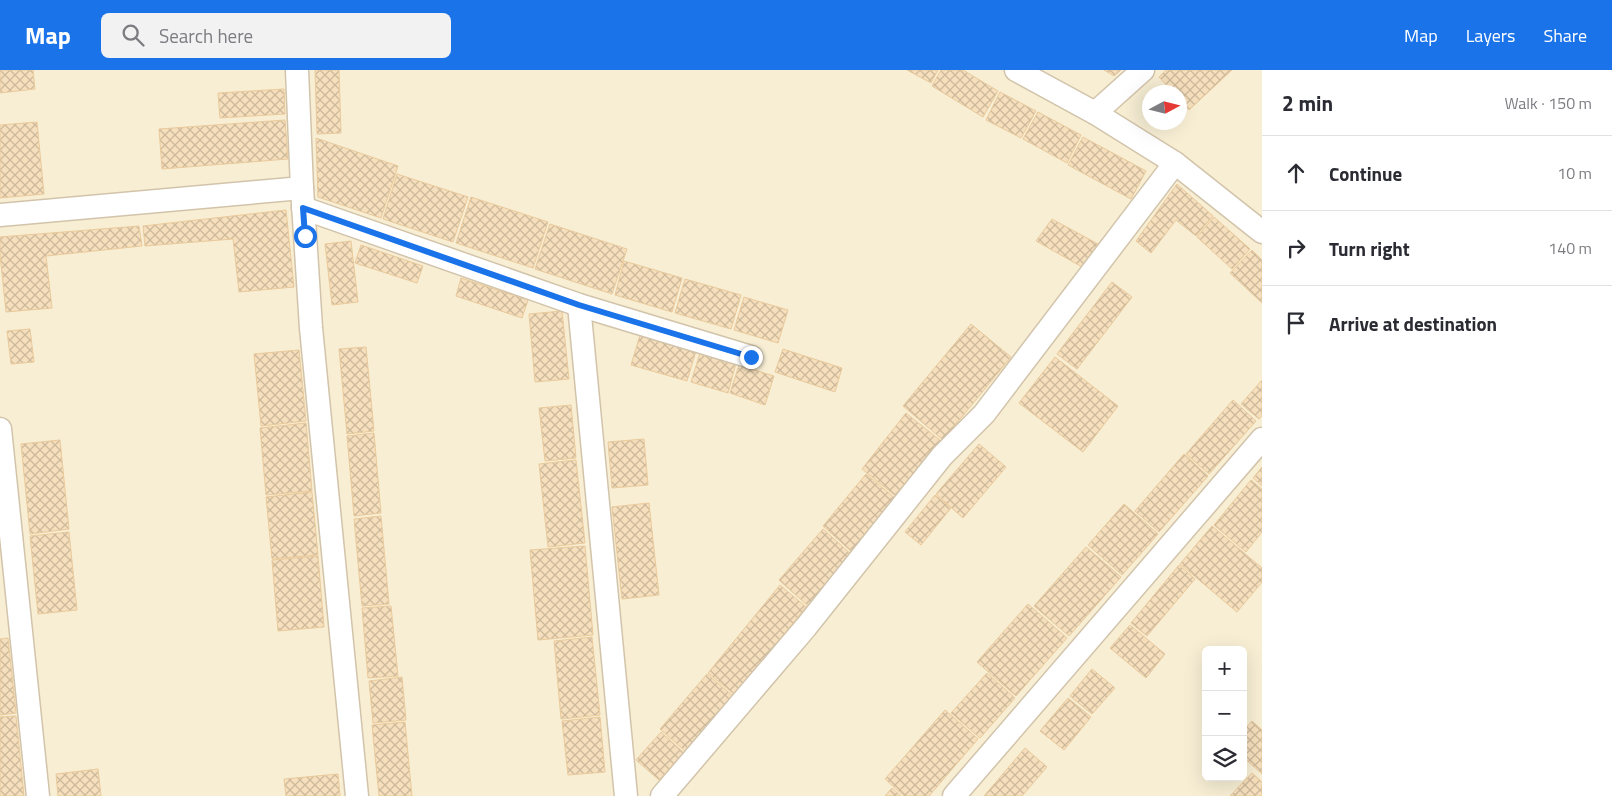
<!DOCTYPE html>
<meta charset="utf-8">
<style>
:root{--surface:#fff;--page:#f2f2f3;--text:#2b2b33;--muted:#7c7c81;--line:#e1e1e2;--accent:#1a73e8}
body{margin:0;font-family:"Titillium Web",sans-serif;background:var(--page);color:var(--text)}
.controls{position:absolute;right:15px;bottom:15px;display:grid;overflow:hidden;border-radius:8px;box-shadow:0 5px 20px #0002}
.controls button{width:45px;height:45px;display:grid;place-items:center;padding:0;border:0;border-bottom:1px solid var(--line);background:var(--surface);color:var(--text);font:25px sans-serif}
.compass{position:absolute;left:1142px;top:15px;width:45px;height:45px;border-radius:50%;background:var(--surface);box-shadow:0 5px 20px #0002;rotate:83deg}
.stop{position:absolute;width:15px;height:15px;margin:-11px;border:4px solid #1a73e8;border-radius:50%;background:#fff}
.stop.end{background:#1a73e8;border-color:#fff;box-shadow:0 1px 5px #0008}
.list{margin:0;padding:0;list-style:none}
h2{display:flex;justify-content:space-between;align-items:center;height:65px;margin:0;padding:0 20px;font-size:21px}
h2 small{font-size:16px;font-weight:400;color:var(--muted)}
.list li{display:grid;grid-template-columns:32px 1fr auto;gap:15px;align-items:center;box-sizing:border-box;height:75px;padding:0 20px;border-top:1px solid var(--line)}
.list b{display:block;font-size:19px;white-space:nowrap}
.list em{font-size:16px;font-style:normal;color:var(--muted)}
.icon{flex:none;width:28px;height:28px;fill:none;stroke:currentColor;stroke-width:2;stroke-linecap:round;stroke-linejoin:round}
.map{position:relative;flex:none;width:1262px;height:726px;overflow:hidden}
header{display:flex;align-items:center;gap:30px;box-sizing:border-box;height:70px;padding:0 25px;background:var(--accent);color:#fff}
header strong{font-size:24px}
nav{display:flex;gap:28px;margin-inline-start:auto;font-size:18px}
.search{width:350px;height:45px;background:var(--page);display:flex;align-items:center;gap:12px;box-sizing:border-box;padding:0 18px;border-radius:8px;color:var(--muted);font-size:19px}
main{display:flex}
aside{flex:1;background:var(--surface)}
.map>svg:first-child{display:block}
.residential{fill:#f7eed4;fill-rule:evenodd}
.building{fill:url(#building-cross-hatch);stroke:#eaca9b}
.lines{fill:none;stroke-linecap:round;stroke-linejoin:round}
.minor-casing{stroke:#d2c4ab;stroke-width:25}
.minor{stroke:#fff;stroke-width:22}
.route{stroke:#1a73e8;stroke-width:6}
</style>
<header>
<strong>Map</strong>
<div class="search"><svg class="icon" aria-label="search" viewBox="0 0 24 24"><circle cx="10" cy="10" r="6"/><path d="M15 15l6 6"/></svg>Search here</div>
<nav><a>Map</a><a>Layers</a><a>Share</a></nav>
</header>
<main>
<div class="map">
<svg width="1262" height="726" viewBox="0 0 1262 726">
<defs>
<pattern id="building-cross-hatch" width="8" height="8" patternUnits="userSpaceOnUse" patternTransform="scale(1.25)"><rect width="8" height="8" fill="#f6dfbc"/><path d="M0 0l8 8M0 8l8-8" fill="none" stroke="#ccb89b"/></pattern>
</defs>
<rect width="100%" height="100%" fill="#fefae7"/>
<path class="residential" d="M 0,0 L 1262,0 L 1262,726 L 0,726 ZM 1150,22 L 1180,22 L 1180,52 L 1150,52 ZM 1206,580 L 1243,580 L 1243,707 L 1206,707 Z"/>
<g class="building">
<path d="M 0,0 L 33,0 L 35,19 L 0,23 Z"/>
<path d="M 315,0 L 339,0 L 341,63 L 317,64 Z"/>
<path d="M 907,0 L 938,0 L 931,13 Z"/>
<path d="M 941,0 L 963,0 L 998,21 L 983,47 L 932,16 Z"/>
<path d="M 1104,0 L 1121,0 L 1114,6 Z"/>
<path d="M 1166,0 L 1232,0 L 1189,40 L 1180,29 L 1180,22 L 1173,22 L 1159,7 Z"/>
<path d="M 284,19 L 285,44 L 220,48 L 218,23 Z"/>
<path d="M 1000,22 L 1036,41 L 1021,68 L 986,50 Z"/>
<path d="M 1038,42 L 1081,65 L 1067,93 L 1023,69 Z"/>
<path d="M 285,50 L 288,89 L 162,99 L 159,59 Z"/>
<path d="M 37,52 L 44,124 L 0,128 L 0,55 Z"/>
<path d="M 1083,67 L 1146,101 L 1131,129 L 1068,95 Z"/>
<path d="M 316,68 L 398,96 L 381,148 L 318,127 Z"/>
<path d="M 397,104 L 468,127 L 453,172 L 383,149 Z"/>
<path d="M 1177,114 L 1213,146 L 1196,166 L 1176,150 L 1151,183 L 1136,171 Z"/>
<path d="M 471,127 L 548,152 L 533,198 L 456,173 Z"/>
<path d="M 286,140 L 294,217 L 239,222 L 233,169 L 145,176 L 143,156 Z"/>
<path d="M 1214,147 L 1250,179 L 1232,199 L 1197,167 Z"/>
<path d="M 1052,149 L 1098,174 L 1082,197 L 1036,171 Z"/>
<path d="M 550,154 L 627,179 L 612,224 L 535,199 Z"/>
<path d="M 139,156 L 142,176 L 46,186 L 52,238 L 6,242 L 0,185 L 0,167 Z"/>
<path d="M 351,171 L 358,232 L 332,235 L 325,174 Z"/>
<path d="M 361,175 L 423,196 L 417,213 L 355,193 Z"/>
<path d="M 1252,180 L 1262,190 L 1262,233 L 1230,203 Z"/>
<path d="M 624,191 L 682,208 L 672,242 L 615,225 Z"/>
<path d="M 461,208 L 528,230 L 522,248 L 456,226 Z"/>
<path d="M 685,209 L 741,225 L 731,259 L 675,243 Z"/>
<path d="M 1112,212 L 1132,227 L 1077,299 L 1057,284 Z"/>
<path d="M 744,227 L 788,240 L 778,273 L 734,260 Z"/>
<path d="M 562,241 L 569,309 L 535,312 L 529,244 Z"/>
<path d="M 971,254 L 1011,287 L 943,370 L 903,336 Z"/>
<path d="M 30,259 L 34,292 L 11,294 L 7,261 Z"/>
<path d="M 640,265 L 696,281 L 687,311 L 631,295 Z"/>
<path d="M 366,277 L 374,361 L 347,364 L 339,279 Z"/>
<path d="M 783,279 L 842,298 L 835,322 L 775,302 Z"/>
<path d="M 299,280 L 306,351 L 261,356 L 254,284 Z"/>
<path d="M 700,283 L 736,293 L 728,323 L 691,312 Z"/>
<path d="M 1055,287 L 1118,336 L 1083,382 L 1019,333 Z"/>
<path d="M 739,295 L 774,306 L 765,335 L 730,323 Z"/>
<path d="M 1262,310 L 1262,346 L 1259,349 L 1241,334 Z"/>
<path d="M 1233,330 L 1256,351 L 1209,404 L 1186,384 Z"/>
<path d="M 571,335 L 576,388 L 545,391 L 539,338 Z"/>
<path d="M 906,343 L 941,371 L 898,428 L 862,399 Z"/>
<path d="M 306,353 L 312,421 L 266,425 L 260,358 Z"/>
<path d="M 374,363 L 381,443 L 354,446 L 347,366 Z"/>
<path d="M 644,369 L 648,415 L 612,418 L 608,372 Z"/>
<path d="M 60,370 L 69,459 L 30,464 L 21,374 Z"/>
<path d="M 979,374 L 1006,397 L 963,448 L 936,424 Z"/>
<path d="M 1184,384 L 1208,406 L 1159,462 L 1135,441 Z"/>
<path d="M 576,390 L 585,473 L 548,477 L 539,394 Z"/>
<path d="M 1262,397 L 1262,416 L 1253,408 Z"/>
<path d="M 866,404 L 896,429 L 853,483 L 823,456 Z"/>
<path d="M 1251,410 L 1262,419 L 1262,462 L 1246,482 L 1214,455 Z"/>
<path d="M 312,422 L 318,485 L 272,489 L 266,427 Z"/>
<path d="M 935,425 L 951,438 L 921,475 L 905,462 Z"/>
<path d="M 649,433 L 659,525 L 622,529 L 612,437 Z"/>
<path d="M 1124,434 L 1158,464 L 1122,505 L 1088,475 Z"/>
<path d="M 381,446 L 389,534 L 362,536 L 354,449 Z"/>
<path d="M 1212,456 L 1262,498 L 1262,512 L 1237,542 L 1180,494 Z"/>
<path d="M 823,459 L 852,485 L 808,536 L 779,510 Z"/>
<path d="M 69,462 L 77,540 L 38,544 L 30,466 Z"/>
<path d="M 585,476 L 593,565 L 538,570 L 530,480 Z"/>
<path d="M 1086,477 L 1121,507 L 1069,566 L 1034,536 Z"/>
<path d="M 318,486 L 324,557 L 278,561 L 272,490 Z"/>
<path d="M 1179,495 L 1195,509 L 1147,566 L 1131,553 Z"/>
<path d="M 780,515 L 806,537 L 735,625 L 708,603 Z"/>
<path d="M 1028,534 L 1067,568 L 1016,626 L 977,592 Z"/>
<path d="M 391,536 L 398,606 L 368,608 L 362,538 Z"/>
<path d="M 1130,555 L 1165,584 L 1146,608 L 1110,578 Z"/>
<path d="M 592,567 L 600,645 L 561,649 L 554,571 Z"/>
<path d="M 8,568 L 16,643 L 0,645 L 0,569 Z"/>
<path d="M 1092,599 L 1115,618 L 1092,644 L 1070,626 Z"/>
<path d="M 987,603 L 1015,628 L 980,668 L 951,643 Z"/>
<path d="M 707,604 L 733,626 L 685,681 L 660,659 Z"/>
<path d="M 402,607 L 406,650 L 373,653 L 369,611 Z"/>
<path d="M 1068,628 L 1091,647 L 1064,680 L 1040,661 Z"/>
<path d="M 945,640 L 978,669 L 929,726 L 904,726 L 885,709 Z"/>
<path d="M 16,646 L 24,726 L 0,726 L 0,647 Z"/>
<path d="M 600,647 L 605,702 L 568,705 L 562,651 Z"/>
<path d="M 1252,651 L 1262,660 L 1262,704 L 1243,687 L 1243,661 Z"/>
<path d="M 405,652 L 412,726 L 379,726 L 372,655 Z"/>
<path d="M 661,662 L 684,683 L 659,710 L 636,690 Z"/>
<path d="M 1025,678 L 1047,697 L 1022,726 L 984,726 Z"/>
<path d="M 98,699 L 101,726 L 58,726 L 56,704 Z"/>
<path d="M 1252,703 L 1262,712 L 1262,726 L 1230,726 Z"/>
<path d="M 338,704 L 340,726 L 286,726 L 284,709 Z"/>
<path d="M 892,718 L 901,726 L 885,726 Z"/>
</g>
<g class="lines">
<g class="minor-casing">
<g id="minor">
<path d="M 297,0 L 302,118 L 311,258 L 357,726"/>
<path d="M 1016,0 L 1095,43 L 1175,93 L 1262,162"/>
<path d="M 1095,43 L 1143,0"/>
<path d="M 303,138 L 579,235 L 751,287"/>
<path d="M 0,145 L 302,118"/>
<path d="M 579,235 L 626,726"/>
<path d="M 0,359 L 38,726"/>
<path d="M 662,726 L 806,557 L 942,386 L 984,344 L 1175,93"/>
<path d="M 954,726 L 1262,369"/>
</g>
</g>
<use href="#minor" class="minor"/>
</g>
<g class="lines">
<path class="route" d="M 305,166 L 303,138 L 579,235 L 751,287"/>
</g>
</svg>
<div class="controls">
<button>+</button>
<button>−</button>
<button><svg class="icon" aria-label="layers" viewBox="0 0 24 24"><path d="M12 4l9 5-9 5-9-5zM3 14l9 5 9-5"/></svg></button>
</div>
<svg class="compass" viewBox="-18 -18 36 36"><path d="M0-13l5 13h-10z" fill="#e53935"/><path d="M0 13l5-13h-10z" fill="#7c7c81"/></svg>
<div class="stop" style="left:305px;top:166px"></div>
<div class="stop end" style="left:751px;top:287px"></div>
</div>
<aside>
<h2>2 min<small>Walk · 150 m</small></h2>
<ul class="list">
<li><svg class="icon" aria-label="ahead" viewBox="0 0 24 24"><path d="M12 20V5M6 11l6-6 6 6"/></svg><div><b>Continue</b></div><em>10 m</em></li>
<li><svg class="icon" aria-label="right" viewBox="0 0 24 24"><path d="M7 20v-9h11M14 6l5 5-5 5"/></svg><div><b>Turn right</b></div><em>140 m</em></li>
<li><svg class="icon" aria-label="arrive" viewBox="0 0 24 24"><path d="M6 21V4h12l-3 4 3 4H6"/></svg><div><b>Arrive at destination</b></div></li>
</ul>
</aside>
</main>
